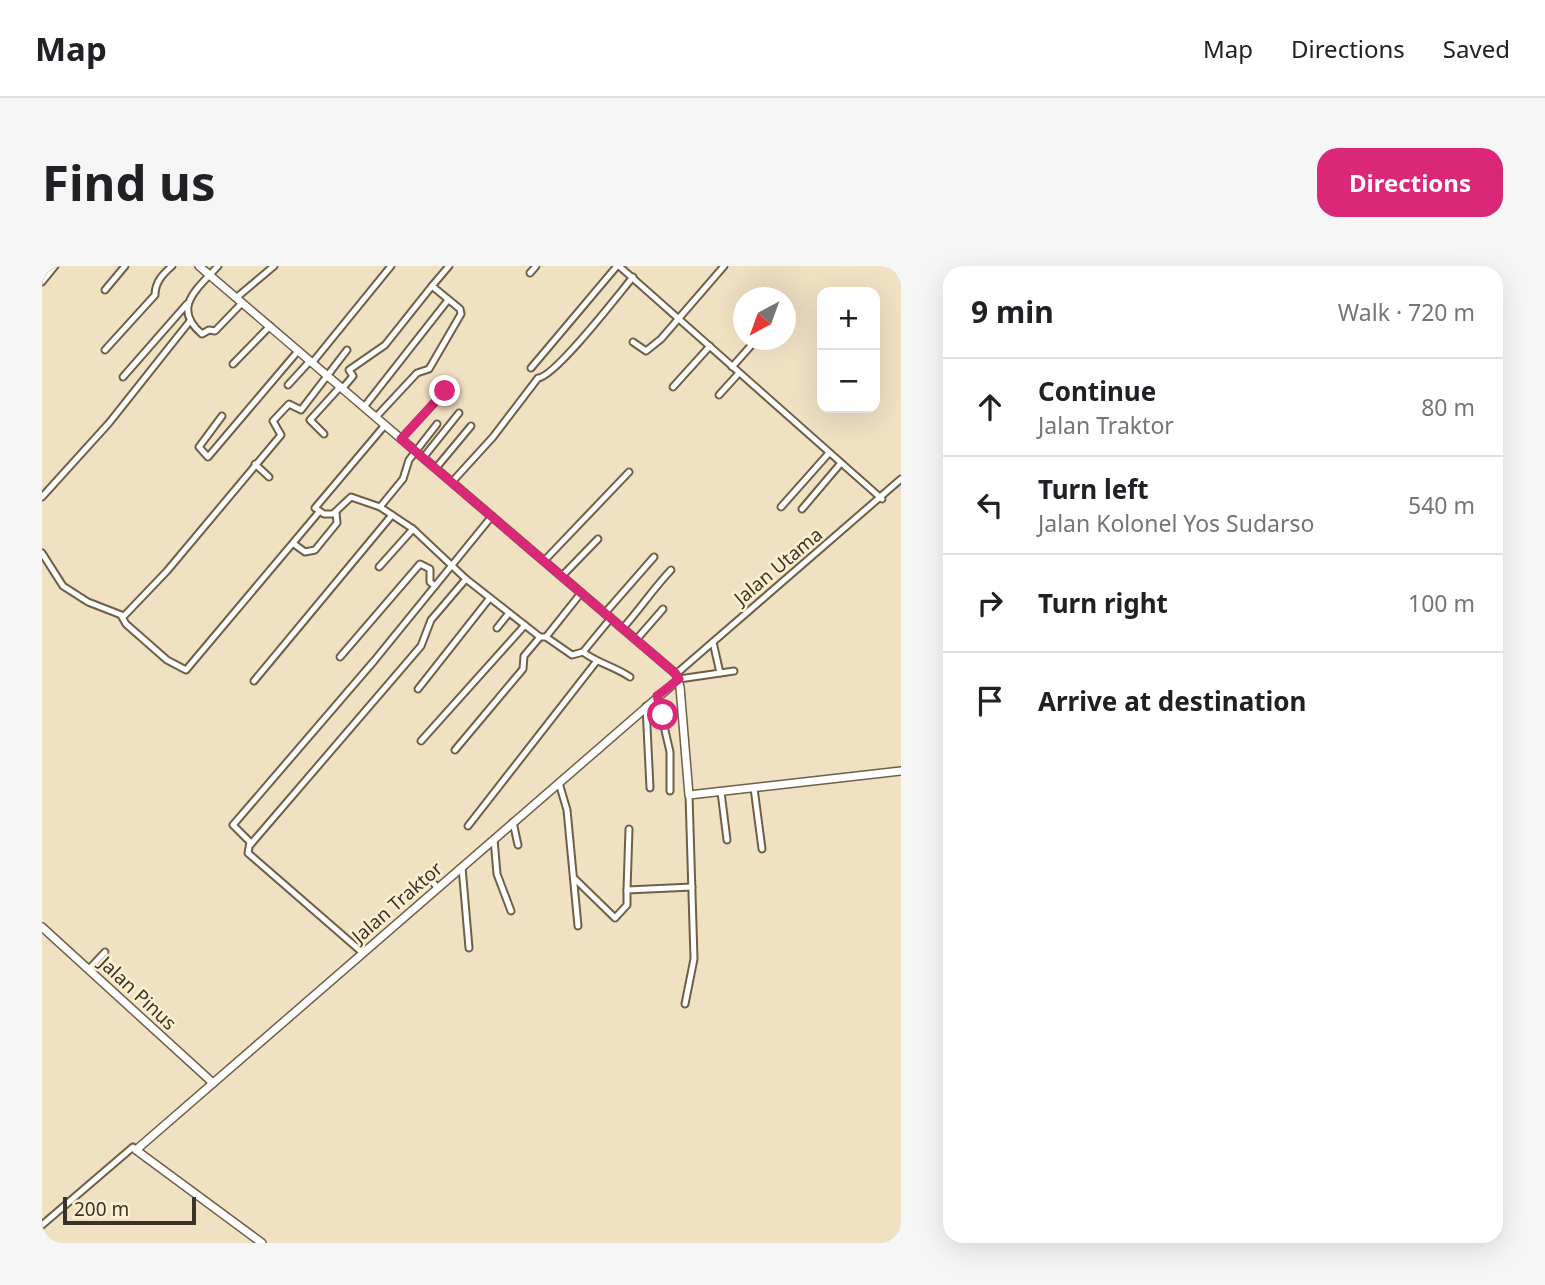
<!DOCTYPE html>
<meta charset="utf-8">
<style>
:root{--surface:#fff;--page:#f6f6f6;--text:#202124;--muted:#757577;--line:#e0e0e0;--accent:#db2777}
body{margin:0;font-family:"Noto Sans",sans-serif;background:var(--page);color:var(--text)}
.controls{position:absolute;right:21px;top:21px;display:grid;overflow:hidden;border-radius:14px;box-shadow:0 7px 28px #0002}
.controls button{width:63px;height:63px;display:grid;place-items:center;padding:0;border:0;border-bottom:2px solid var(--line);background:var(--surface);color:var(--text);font:35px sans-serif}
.compass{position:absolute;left:691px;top:21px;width:63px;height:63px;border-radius:50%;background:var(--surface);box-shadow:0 7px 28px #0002;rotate:221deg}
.scale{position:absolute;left:21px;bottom:18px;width:133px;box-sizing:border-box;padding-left:7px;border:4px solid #3a3428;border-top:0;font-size:19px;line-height:24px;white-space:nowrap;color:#3a3428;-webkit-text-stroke:5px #feefd0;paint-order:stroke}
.stop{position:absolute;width:21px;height:21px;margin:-16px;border:5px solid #db2777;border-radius:50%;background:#fff}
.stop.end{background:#db2777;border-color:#fff;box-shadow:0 2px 7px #0008}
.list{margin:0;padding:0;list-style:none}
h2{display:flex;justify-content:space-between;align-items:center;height:91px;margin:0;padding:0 28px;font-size:30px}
h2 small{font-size:23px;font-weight:400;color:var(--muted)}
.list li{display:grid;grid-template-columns:46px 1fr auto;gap:21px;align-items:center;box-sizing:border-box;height:98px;padding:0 28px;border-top:2px solid var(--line)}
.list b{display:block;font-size:26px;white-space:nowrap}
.list p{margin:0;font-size:23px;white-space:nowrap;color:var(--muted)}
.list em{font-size:23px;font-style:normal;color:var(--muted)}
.icon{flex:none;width:38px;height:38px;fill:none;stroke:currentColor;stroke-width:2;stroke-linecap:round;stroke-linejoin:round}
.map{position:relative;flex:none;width:859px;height:977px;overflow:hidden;border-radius:21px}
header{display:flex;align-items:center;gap:42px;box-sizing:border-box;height:98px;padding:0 35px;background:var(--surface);border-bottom:2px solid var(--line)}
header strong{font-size:33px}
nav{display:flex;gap:38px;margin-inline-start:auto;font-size:24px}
.intro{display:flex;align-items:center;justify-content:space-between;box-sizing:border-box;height:168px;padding:0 42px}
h1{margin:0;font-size:49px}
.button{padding:18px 32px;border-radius:21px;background:var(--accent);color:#fff;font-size:24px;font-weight:700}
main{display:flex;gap:42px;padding:0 42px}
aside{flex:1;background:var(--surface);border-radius:21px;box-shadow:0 7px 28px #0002}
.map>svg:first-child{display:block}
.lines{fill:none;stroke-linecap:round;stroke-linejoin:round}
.street-casing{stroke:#6d6045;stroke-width:9}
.secondary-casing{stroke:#6d6045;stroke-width:10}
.street{stroke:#fff;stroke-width:5}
.secondary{stroke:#fff;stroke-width:7}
.route{stroke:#db2777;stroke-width:9}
.labels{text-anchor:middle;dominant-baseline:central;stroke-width:5;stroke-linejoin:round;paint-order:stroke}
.street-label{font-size:19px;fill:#3a3428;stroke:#feefd0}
</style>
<header>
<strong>Map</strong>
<nav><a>Map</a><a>Directions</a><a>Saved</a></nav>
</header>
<div class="intro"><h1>Find us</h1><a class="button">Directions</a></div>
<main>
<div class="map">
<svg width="859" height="977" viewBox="0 0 859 977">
<rect width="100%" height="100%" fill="#f1e1c3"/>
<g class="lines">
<g class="street-casing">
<g id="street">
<path d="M 176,0 C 155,23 129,42 160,68 L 167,64 L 173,65 L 200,37"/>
<path d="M 577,0 L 840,233"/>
<path d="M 488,7 L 494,0"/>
<path d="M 0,16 L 13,0"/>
<path d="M 63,24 L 83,0"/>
<path d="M 194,32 L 232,0"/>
<path d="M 591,76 L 604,85 L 619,73 L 682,0"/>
<path d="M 63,84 L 113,29 C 113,16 121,8 130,0"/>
<path d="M 270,97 L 349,0"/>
<path d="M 191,98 L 228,60"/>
<path d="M 690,101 L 714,74"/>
<path d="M 489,102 L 575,0"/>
<path d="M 81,111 L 145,38"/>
<path d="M 246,119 L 268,95"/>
<path d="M 631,121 L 668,80"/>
<path d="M 300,123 L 311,110 L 307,104 L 343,79 L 390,20"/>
<path d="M 677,129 L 697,107"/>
<path d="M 322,141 L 406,34"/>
<path d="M 180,150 L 157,181 L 166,191 L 256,85"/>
<path d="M 334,151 L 375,107 L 387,103 L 419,48 L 418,43 L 390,20 L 407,0"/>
<path d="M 395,158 L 367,194 L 361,213 L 338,241 L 371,263 L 424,313 L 498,371 L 504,371 L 530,389 L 541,386 L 569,352"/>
<path d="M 282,168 L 268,154 L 298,121"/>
<path d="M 359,173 L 403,125"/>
<path d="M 381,192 L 417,147"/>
<path d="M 213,198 L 227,211"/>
<path d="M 394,202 L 429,160"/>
<path d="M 410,216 L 451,171 L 496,112 C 513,111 576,29 591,11"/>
<path d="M 0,231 L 67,157 L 148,55"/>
<path d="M 338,241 L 309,231 L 291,248 L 282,248 L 273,242 L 343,159"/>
<path d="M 739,241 L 787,187"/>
<path d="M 760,243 L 799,197"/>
<path d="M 252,278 L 263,286 L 273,284 L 295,257 L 294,246"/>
<path d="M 0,287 L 21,320 L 46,336 L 82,350 L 125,305 L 239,169 L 231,155 L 247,138 L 259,144 L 305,84"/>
<path d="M 502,295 L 587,206"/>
<path d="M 337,301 L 371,263"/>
<path d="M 520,310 L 556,273"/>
<path d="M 563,347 L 612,291"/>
<path d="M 80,351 L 84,358 L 125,394 L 144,404 L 277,246"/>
<path d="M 455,362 L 467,347"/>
<path d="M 581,362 C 598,343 611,323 629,304"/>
<path d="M 504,371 L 539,327"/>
<path d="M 594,374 L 621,343"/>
<path d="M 671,376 L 678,407"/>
<path d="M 541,386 C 555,397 572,400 588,411"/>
<path d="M 298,391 L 378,298 L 388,303 L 388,316 L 393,320"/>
<path d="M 634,408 L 859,213"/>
<path d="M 637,413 L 692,405"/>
<path d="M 212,415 L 350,249"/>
<path d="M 376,423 L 447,333"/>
<path d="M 615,430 L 628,486 L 628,525"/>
<path d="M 604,440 L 608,522"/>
<path d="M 379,475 L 483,359"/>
<path d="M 413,484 L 481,403 L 482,390 L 498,371"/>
<path d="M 517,517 L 525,544 L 536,660"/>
<path d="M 712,522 L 720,583"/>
<path d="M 679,526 L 685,574"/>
<path d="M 471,556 L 476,579"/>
<path d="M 426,560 L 554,396"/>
<path d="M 452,573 L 455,608 L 469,645"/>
<path d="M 209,578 L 379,380 L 389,354 L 424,313"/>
<path d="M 420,601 L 427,682"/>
<path d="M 385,610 L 396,622"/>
<path d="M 533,613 L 573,652 L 585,639 L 585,624 L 650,621"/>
<path d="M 585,624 L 587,563"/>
<path d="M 321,687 L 206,587 L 208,576 L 191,559 L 332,395 L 450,250"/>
<path d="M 47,703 L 63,686"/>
<path d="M 643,738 L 652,693 L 647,529"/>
<path d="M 0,959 L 91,881 L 94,884"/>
</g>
</g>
<g class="secondary-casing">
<g id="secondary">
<path d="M 157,0 L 634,408 L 638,421 L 647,529 L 859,505"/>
<path d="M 0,661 L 171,817"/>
<path d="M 220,977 L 94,884 L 637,413"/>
</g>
</g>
<use href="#street" class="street"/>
<use href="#secondary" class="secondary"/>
</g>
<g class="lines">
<path class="route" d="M 403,125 L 359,173 L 634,408 L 637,413 L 615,430 L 621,449"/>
</g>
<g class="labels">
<g class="street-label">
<text transform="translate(736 300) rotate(-40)">Jalan Utama</text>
<text transform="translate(355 636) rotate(-41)">Jalan Traktor</text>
<text transform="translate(96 727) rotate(43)">Jalan Pinus</text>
</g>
</g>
</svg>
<div class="controls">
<button>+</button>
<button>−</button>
</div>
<svg class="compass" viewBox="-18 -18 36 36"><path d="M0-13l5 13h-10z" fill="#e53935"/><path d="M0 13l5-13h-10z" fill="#757577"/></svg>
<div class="scale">200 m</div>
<div class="stop" style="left:621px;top:449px"></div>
<div class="stop end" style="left:403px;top:125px"></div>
</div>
<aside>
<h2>9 min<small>Walk · 720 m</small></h2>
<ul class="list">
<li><svg class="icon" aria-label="ahead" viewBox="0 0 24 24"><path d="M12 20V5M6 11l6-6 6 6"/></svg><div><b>Continue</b><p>Jalan Traktor</p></div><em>80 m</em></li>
<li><svg class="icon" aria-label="left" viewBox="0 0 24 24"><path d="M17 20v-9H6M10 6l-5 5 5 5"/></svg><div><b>Turn left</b><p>Jalan Kolonel Yos Sudarso</p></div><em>540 m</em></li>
<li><svg class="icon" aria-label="right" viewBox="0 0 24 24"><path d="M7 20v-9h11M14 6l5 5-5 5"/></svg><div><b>Turn right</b></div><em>100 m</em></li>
<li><svg class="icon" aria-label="arrive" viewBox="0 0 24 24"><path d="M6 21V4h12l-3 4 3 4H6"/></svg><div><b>Arrive at destination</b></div></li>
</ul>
</aside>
</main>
